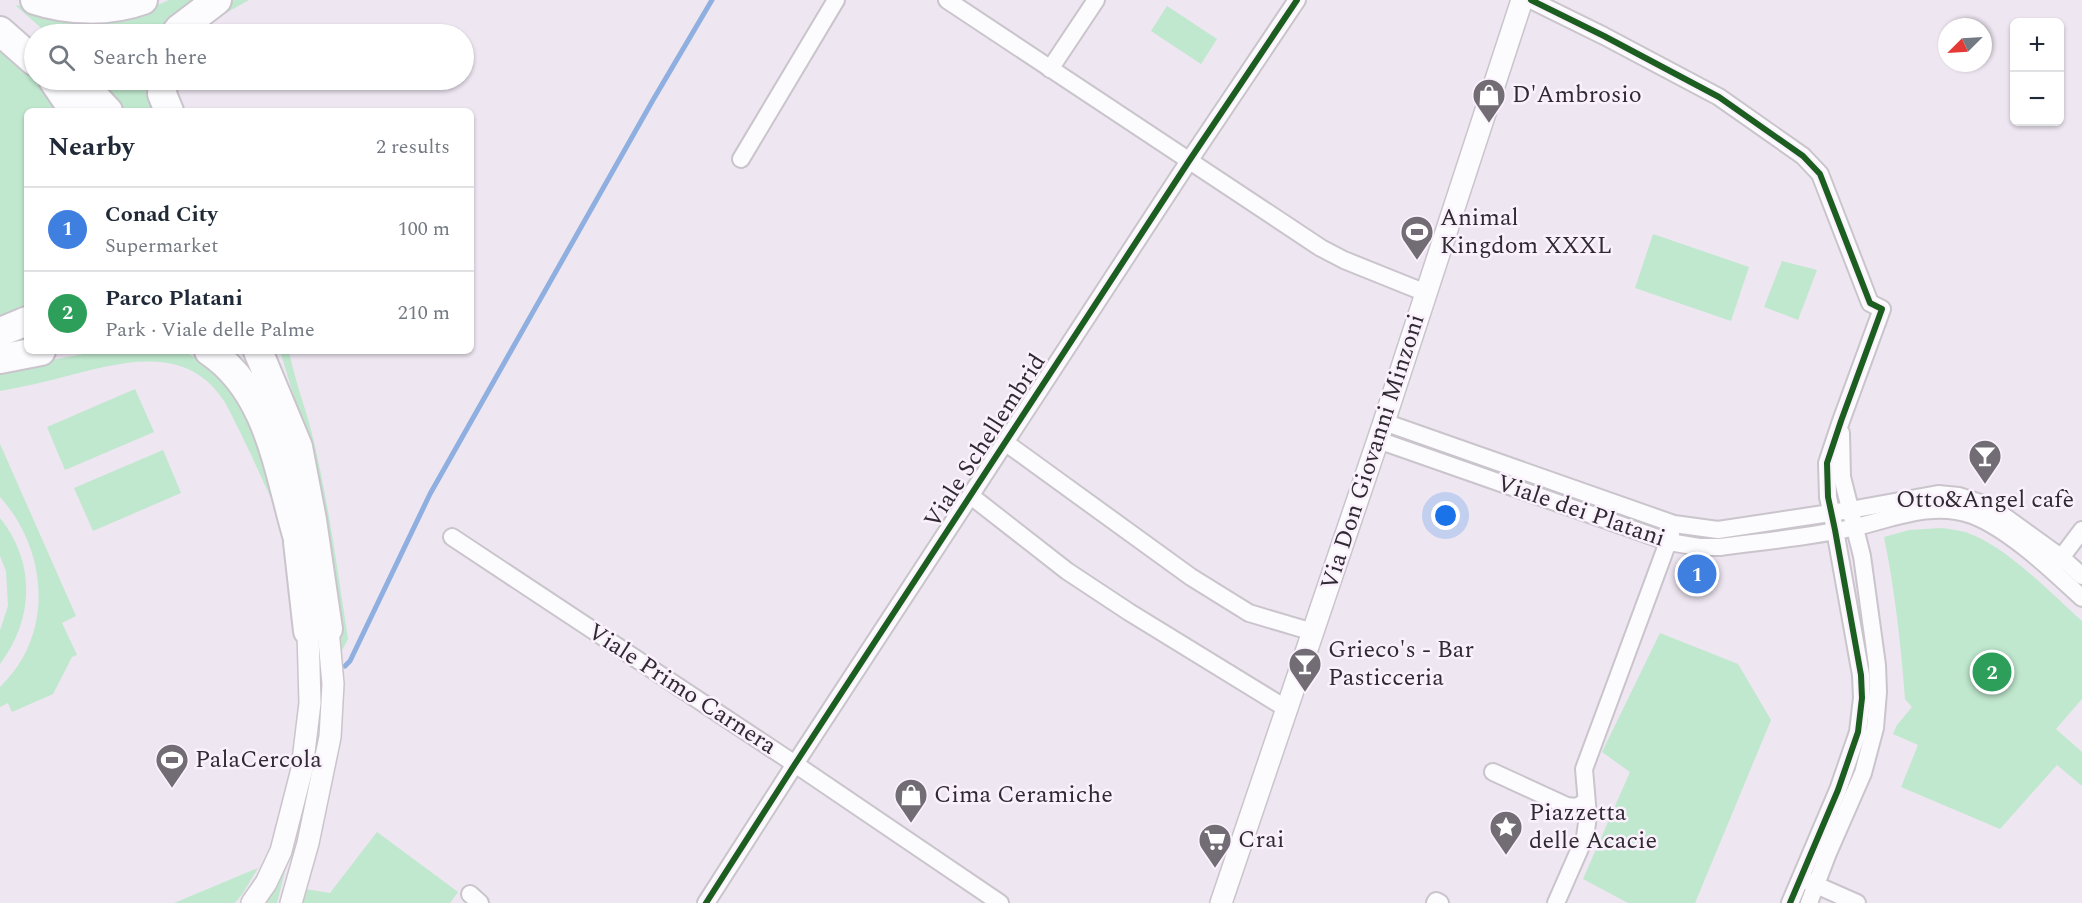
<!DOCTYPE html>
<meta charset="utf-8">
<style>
:root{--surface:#fff;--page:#f2f2f3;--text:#1f2937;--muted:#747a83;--line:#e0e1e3;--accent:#7c3aed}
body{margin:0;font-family:Spectral,serif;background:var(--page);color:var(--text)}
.controls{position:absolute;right:18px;top:18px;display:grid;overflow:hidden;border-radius:9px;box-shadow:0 2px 4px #0004}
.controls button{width:54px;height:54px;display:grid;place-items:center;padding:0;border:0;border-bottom:2px solid var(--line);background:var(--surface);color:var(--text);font:30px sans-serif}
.compass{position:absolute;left:1938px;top:18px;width:54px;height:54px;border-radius:50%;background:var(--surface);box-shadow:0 2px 4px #0004;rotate:246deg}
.you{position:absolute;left:1446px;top:516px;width:21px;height:21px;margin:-15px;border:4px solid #fff;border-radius:50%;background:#1a73e8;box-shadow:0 0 0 9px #1a73e833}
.badge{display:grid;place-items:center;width:39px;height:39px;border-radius:50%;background:var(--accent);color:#fff;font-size:20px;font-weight:700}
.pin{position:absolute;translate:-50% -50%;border:3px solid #fff;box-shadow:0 2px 6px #0006}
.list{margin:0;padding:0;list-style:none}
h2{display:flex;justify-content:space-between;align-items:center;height:78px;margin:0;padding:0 24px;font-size:26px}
h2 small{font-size:20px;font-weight:400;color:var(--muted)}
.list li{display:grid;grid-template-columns:39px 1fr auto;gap:18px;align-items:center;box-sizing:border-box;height:84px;padding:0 24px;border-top:2px solid var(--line)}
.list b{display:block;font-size:22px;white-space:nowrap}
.list p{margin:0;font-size:20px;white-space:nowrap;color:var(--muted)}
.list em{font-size:20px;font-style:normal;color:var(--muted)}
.icon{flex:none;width:33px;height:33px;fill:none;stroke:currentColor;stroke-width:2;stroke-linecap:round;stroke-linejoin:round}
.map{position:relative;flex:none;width:2082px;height:903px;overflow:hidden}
.search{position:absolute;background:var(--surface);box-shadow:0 2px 4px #0004;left:24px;top:24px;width:450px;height:66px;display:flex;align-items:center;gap:15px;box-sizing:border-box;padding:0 21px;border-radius:33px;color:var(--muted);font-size:22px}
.panel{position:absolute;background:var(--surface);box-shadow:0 2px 4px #0004;left:24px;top:108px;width:450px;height:246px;border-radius:9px}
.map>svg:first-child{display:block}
.green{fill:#c0e8ce}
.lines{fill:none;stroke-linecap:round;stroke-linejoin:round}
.stream{stroke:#8fafe0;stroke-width:5}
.minor-casing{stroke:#cac4cc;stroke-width:20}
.tertiary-casing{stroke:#cac4cc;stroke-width:24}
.trunk-casing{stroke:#cac4cc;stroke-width:32}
.minor{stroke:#fcfbfd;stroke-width:16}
.tertiary{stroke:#fcfbfd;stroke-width:21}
.trunk{stroke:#fcfbfd;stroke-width:28}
.cycleway-casing{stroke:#faf1fd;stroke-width:10}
.cycleway{stroke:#1b5e20;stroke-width:6}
.labels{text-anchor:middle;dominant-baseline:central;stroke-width:5;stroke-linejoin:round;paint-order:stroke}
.poi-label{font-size:24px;fill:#302b32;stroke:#faf1fd;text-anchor:start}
.street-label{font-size:24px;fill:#302b32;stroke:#faf1fd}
</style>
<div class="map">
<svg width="2082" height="903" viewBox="0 0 2082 903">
<rect width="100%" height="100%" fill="#eee6f1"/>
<g class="green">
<path d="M 169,0 L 194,0 L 162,34 L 48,34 L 15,5 C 35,9 55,15 76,16 C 107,18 141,13 169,0 Z"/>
<path d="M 234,0 L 249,0 L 203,26 L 201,21 Z"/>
<path d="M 1167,6 L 1217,39 L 1201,64 L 1151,31 Z"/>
<path d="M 0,41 L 34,72 L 34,80 L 41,80 L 63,111 L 27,111 L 27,309 L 0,320 Z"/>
<path d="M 98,80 L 149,80 L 153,111 L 126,111 Z"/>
<path d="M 1653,234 L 1749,267 L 1731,321 L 1635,288 Z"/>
<path d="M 1782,261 L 1817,270 L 1798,320 L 1764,307 Z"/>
<path d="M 99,351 L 183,351 L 208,364 L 249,412 L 274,499 L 274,505 C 261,477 249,449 235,422 C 231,414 227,405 222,398 C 184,343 119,363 67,376 C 45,382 23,387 0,391 L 0,370 Z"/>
<path d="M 280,351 L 289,351 C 294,377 303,401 310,426 C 328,496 337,568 348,639 L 341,652 L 306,436 Z"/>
<path d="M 135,389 L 154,432 L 65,470 L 47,427 Z"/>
<path d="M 0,444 L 76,616 L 62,623 L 77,655 L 72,657 L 53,694 L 12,712 L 8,703 L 0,707 L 0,687 C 55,635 48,550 0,497 Z"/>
<path d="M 163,450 L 181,493 L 93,531 L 74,488 Z"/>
<path d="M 0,518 C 36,563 34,619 0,664 L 0,630 L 8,606 L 6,571 L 0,556 Z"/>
<path d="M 1942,528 C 1949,529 1958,530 1965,532 C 2005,545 2050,592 2082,621 L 2082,699 L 2056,729 L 2082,752 L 2082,786 L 2057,765 L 2000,829 L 1901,787 L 1918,745 L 1893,734 L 1897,725 L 1912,707 L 1905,699 C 1901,645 1895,591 1884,537 L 1909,530 Z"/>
<path d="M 1660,633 L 1738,664 L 1771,720 L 1695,903 L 1628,903 L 1583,879 L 1630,772 L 1602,752 Z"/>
<path d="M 377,832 L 458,892 L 450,903 L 301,903 L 305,889 L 330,893 Z"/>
<path d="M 292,843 L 277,903 L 263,903 Z"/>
<path d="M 258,868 L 243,893 L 235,903 L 174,903 Z"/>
</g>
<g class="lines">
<path class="stream" d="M 345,666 L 350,661 L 430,494 L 653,100 L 712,0"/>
<g class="minor-casing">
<g id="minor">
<path d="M 947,0 L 1321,248 L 1344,260 L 1426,293"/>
<path d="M 1531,0 L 1604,36 L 1719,97 L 1803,156 L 1820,174 L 1870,303 L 1882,309 L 1841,421 L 1827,463 L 1828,497 L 1835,530 L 1861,675 L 1862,698 L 1858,732 L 1838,790 L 1790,903"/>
<path d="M 1050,69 L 1096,0"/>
<path d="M 741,159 L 836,0"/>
<path d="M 1384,422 L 1674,524 L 1718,530 L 1850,510 L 1938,494 L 1959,496 L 1990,506 L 2062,558 L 2082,576"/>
<path d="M 1378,440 L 1669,542 L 1699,547 L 1720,547 C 1765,541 1811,537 1856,527 C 1894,518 1933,501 1972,515 C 2009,529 2053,571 2082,598"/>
<path d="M 1006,443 L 1191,577 L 1249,613 L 1313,632"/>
<path d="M 971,496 L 1067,571 L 1129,612 L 1287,709"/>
<path d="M 452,537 L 795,764 L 1000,903"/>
<path d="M 2055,566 L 2082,530"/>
<path d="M 1493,772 L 1567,806 L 1576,807 L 1586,802"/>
<path d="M 1807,881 L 1857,903"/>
<path d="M 470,894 L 480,903"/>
<path d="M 706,903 L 795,764 L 1189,161 L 1297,0"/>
<path d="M 1435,903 L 1436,901 L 1440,903"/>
<path d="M 1556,903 L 1585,837 L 1588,816 L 1584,769 L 1671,534"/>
<path d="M 1809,903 L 1828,853 L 1863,773 L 1875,728 L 1878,692 L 1877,665 L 1862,556 L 1842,477 L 1841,433"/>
</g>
</g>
<g class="tertiary-casing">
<g id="tertiary">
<path d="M 252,903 L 266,883 L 281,851 L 302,769 L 310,703 L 308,631"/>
<path d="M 291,903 L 308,843 L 330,737 L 333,684 L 328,629"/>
<path d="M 1221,903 L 1384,422 L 1522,0"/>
</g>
</g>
<g class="trunk-casing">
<g id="trunk">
<path d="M 35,0 C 68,11 110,12 143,0"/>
<path d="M 0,31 L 34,61"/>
<path d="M 175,34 L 179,29 L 217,0"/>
<path d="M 53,80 L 74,111"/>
<path d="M 79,80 L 108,111"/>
<path d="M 163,80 L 162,94 L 169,111"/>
<path d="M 0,332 L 27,321"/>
<path d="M 209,351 C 269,391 278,470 297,535"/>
<path d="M 258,351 L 298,447 L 312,520 L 328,629"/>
<path d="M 0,359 L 41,351"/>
<path d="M 298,542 L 308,631"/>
</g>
</g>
<use href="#minor" class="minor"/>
<use href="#tertiary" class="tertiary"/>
<use href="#trunk" class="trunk"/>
<g class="cycleway-casing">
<g id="cycleway">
<path d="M 1531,0 L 1604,36 L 1719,97 L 1803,156 L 1820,174 L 1870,303 L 1882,309 L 1841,421 L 1827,463 L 1828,497 L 1835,530 L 1861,675 L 1862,698 L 1858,732 L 1838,790 L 1790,903"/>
<path d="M 706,903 L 795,764 L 1189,161 L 1297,0"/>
</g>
</g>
<use href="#cycleway" class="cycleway"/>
</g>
<defs>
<g id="shop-pin" transform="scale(1.725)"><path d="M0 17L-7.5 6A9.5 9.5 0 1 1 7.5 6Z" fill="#726c75" stroke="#faf1fd"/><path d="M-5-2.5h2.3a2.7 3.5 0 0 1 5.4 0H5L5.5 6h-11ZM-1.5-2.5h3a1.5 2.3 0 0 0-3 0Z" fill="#fff"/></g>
<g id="stadium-pin" transform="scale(1.725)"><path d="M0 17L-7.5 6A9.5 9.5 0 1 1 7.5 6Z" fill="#726c75" stroke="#faf1fd"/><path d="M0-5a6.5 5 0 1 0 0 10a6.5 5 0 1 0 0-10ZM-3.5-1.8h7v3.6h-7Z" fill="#fff"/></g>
<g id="bar-pin" transform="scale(1.725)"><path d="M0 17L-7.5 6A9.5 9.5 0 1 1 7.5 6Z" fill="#726c75" stroke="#faf1fd"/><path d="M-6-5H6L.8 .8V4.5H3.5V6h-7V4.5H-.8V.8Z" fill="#fff"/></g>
<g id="sight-pin" transform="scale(1.725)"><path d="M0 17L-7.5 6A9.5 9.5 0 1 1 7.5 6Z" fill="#726c75" stroke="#faf1fd"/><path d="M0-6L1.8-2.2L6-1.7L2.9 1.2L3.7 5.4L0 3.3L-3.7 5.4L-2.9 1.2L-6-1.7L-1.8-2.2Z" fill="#fff"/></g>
<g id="supermarket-pin" transform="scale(1.725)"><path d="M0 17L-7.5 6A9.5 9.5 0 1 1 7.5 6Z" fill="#726c75" stroke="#faf1fd"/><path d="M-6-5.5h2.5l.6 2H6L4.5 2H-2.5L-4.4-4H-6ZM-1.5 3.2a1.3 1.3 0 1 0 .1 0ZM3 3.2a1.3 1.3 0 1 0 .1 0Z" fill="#fff"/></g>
</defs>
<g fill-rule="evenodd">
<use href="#shop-pin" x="1489" y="95"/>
<use href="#stadium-pin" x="1417" y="232"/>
<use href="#bar-pin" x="1985" y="456"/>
<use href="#bar-pin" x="1305" y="664"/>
<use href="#stadium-pin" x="172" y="760"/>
<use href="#shop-pin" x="911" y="795"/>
<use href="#sight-pin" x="1506" y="827"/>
<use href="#supermarket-pin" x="1215" y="840"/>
</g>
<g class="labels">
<g class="poi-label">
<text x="1512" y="95">D'Ambrosio</text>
<text x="1440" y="218">Animal<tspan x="1440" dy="28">Kingdom XXXL</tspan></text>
<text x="1985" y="500" text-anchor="middle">Otto&amp;Angel cafè</text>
<text x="1328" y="650">Grieco's - Bar<tspan x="1328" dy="28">Pasticceria</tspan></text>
<text x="195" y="760">PalaCercola</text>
<text x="934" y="795">Cima Ceramiche</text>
<text x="1529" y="813">Piazzetta<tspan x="1529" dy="28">delle Acacie</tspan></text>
<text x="1238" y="840">Crai</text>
</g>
<g class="street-label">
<text transform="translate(985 441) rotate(-57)">Viale Schellembrid</text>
<text transform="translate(1373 452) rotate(-72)">Via Don Giovanni Minzoni</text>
<text transform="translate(1581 511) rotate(19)">Viale dei Platani</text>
<text transform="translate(682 689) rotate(33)">Viale Primo Carnera</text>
</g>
</g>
</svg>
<div class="controls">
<button>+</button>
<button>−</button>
</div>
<svg class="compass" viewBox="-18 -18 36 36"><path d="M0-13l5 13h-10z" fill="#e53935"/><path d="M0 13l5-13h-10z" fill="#747a83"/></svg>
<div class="you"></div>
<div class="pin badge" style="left:1697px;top:574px;background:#3f7fe0">1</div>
<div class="pin badge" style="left:1992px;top:672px;background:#2e9e5b">2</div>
<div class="search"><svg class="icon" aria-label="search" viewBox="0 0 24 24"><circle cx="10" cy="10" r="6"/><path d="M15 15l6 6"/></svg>Search here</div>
<section class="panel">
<h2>Nearby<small>2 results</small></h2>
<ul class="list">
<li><span class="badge" style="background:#3f7fe0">1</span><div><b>Conad City</b><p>Supermarket</p></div><em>100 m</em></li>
<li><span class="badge" style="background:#2e9e5b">2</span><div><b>Parco Platani</b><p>Park · Viale delle Palme</p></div><em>210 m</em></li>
</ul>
</section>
</div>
